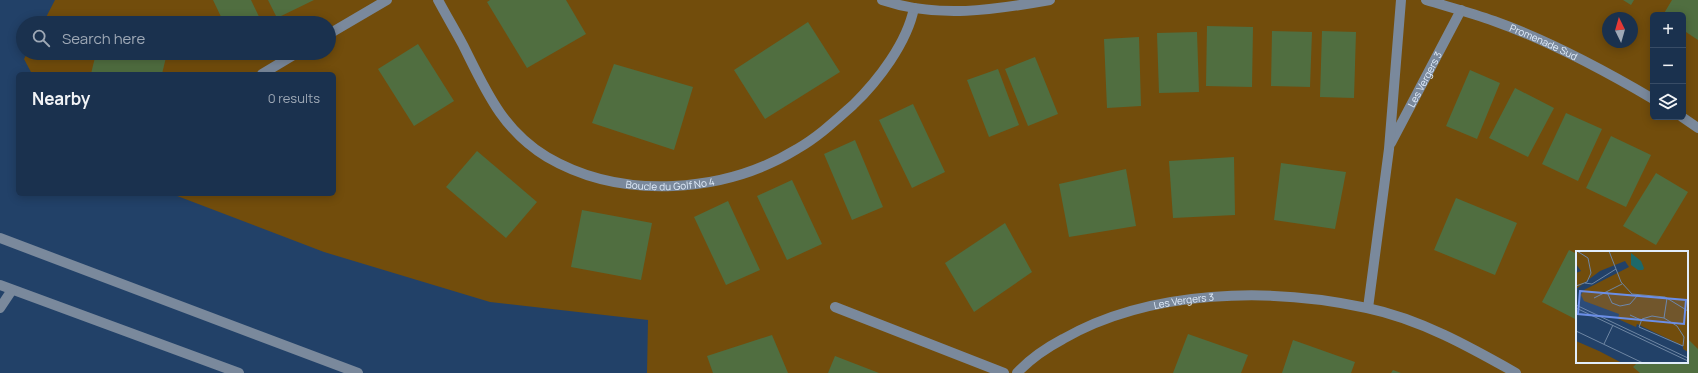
<!DOCTYPE html>
<meta charset="utf-8">
<style>
:root{--surface:#1a314e;--page:#233955;--text:#f1f3f6;--muted:#9fa9b6;--line:#384c66}
body{margin:0;font-family:Manrope,sans-serif;background:var(--page);color:var(--text)}
.controls{position:absolute;right:12px;top:12px;display:grid;overflow:hidden;border-radius:6px;box-shadow:0 2px 10px #0003}
.controls button{width:36px;height:36px;display:grid;place-items:center;padding:0;border:0;border-bottom:1px solid var(--line);background:var(--surface);color:var(--text);font:20px sans-serif}
.compass{position:absolute;left:1602px;top:12px;width:36px;height:36px;border-radius:50%;background:var(--surface);box-shadow:0 2px 10px #0003;rotate:355deg}
.list{margin:0;padding:0;list-style:none}
h2{display:flex;justify-content:space-between;align-items:center;height:52px;margin:0;padding:0 16px;font-size:17px}
h2 small{font-size:13px;font-weight:400;color:var(--muted)}
.icon{flex:none;width:22px;height:22px;fill:none;stroke:currentColor;stroke-width:2;stroke-linecap:round;stroke-linejoin:round}
.map{position:relative;flex:none;width:1698px;height:373px;overflow:hidden}
.search{position:absolute;background:var(--surface);box-shadow:0 2px 10px #0003;left:16px;top:16px;width:320px;height:44px;display:flex;align-items:center;gap:10px;box-sizing:border-box;padding:0 14px;border-radius:22px;color:var(--muted);font-size:15px}
.panel{position:absolute;background:var(--surface);box-shadow:0 2px 10px #0003;left:16px;top:72px;width:320px;height:124px;border-radius:6px}
.map>svg:first-child{display:block}
.green{fill:#724d0c;fill-rule:evenodd}
.building{fill:#506e40}
.lines{fill:none;stroke-linecap:round;stroke-linejoin:round}
.minor{stroke:#7a899c;stroke-width:10}
.labels{text-anchor:middle;dominant-baseline:central;stroke-width:3;stroke-linejoin:round;paint-order:stroke}
.street-label{font-size:10px;fill:#e1edfb;stroke:#224168}
.inset-road{fill:none;stroke:#6e86a3;stroke-width:1}
.view{fill:#6b8ee6;fill-opacity:0.15;stroke:#6b8ee6;stroke-width:2}
.inset-edge{fill:none;stroke:#e1edfb;stroke-width:2}
</style>
<div class="map">
<svg width="1698" height="373" viewBox="0 0 1698 373">
<rect width="100%" height="100%" fill="#224168"/>
<path class="green" d="M 55,0 L 1698,0 L 1698,373 L 647,373 L 648,320 L 490,302 L 324,252 L 172,194 L 334,194 L 334,74 L 32,74 L 24,59 L 27,53 L 329,53 L 329,23 L 43,23 ZM 1653,15 L 1683,15 L 1683,117 L 1653,117 ZM 1608,18 L 1632,18 L 1632,42 L 1608,42 ZM 1577,252 L 1687,252 L 1687,362 L 1577,362 Z"/>
<g class="building">
<path d="M 213,0 L 251,0 L 262,23 L 224,23 Z"/>
<path d="M 268,0 L 314,0 L 277,18 Z"/>
<path d="M 490,0 L 566,0 L 586,34 L 527,68 L 487,2 Z"/>
<path d="M 1623,0 L 1634,0 L 1631,5 Z"/>
<path d="M 1672,0 L 1698,0 L 1698,40 L 1683,30 L 1683,15 L 1663,15 Z"/>
<path d="M 808,22 L 840,72 L 765,119 L 734,70 Z"/>
<path d="M 1207,26 L 1253,27 L 1252,87 L 1206,86 Z"/>
<path d="M 1272,31 L 1312,32 L 1310,87 L 1271,86 Z"/>
<path d="M 1322,31 L 1356,32 L 1354,98 L 1320,97 Z"/>
<path d="M 1197,32 L 1199,92 L 1159,93 L 1157,33 Z"/>
<path d="M 1139,37 L 1141,106 L 1107,108 L 1104,39 Z"/>
<path d="M 418,44 L 454,101 L 414,126 L 378,69 Z"/>
<path d="M 96,53 L 167,53 L 162,74 L 91,74 Z"/>
<path d="M 1035,57 L 1058,114 L 1028,126 L 1005,69 Z"/>
<path d="M 614,64 L 693,87 L 674,150 L 592,123 Z"/>
<path d="M 998,69 L 1019,125 L 989,137 L 967,80 Z"/>
<path d="M 1470,70 L 1500,83 L 1477,139 L 1446,126 Z"/>
<path d="M 1515,88 L 1554,108 L 1528,157 L 1489,138 Z"/>
<path d="M 913,104 L 945,172 L 912,188 L 879,120 Z"/>
<path d="M 1566,113 L 1602,129 L 1578,181 L 1542,164 Z"/>
<path d="M 1611,136 L 1651,155 L 1626,207 L 1586,188 Z"/>
<path d="M 855,140 L 883,207 L 852,220 L 824,154 Z"/>
<path d="M 477,151 L 537,202 L 506,238 L 446,187 Z"/>
<path d="M 1234,157 L 1235,215 L 1173,218 L 1169,161 Z"/>
<path d="M 1281,163 L 1346,172 L 1335,229 L 1274,220 Z"/>
<path d="M 1126,169 L 1136,226 L 1069,237 L 1059,184 Z"/>
<path d="M 1656,173 L 1688,192 L 1656,245 L 1623,226 Z"/>
<path d="M 792,180 L 822,244 L 787,260 L 757,196 Z"/>
<path d="M 1456,198 L 1517,223 L 1495,275 L 1434,250 Z"/>
<path d="M 728,201 L 760,270 L 726,285 L 694,217 Z"/>
<path d="M 582,210 L 652,223 L 641,280 L 571,267 Z"/>
<path d="M 1005,223 L 1032,272 L 974,312 L 945,263 Z"/>
<path d="M 1569,250 L 1577,254 L 1577,320 L 1542,302 Z"/>
<path d="M 1188,334 L 1248,355 L 1241,373 L 1173,373 Z"/>
<path d="M 772,335 L 788,373 L 713,373 L 707,356 Z"/>
<path d="M 1687,338 L 1698,349 L 1698,373 L 1640,373 L 1633,367 L 1638,362 L 1687,362 Z"/>
<path d="M 1293,340 L 1355,362 L 1351,373 L 1282,373 Z"/>
<path d="M 835,356 L 879,373 L 828,373 Z"/>
<path d="M 1393,370 L 1401,373 L 1391,373 Z"/>
</g>
<g class="lines">
<g class="minor">
<path id="s1" d="M 438,0 C 446,15 455,30 463,45 C 485,89 502,130 547,157 C 622,201 725,193 797,149 C 818,137 835,121 853,105 C 878,81 907,43 914,8"/>
<path d="M 882,0 C 938,19 994,10 1050,0"/>
<path id="s2" d="M 1426,0 C 1449,7 1472,13 1494,21 C 1550,41 1602,69 1653,99"/>
<path d="M 329,34 L 387,0"/>
<path d="M 262,74 L 297,53"/>
<path d="M 1682,117 L 1698,128"/>
<path id="s3" d="M 1391,143 L 1461,10"/>
<path d="M 0,238 L 358,373"/>
<path d="M 0,285 L 239,373"/>
<path d="M 835,307 L 1004,373"/>
<path d="M 0,308 L 12,290"/>
<path d="M 1368,308 L 1389,149 L 1401,0"/>
<path id="s4" d="M 1017,373 C 1030,359 1046,348 1063,339 C 1150,289 1271,287 1367,308 C 1420,319 1470,347 1516,373"/>
</g>
</g>
<g class="labels">
<g class="street-label">
<text stroke="none"><textPath href="#s2" startOffset="125">Promenade Sud</textPath></text>
<text stroke="none"><textPath href="#s3" startOffset="72">Les Vergers 3</textPath></text>
<text stroke="none"><textPath href="#s1" startOffset="322">Boucle du Golf No 4</textPath></text>
<text stroke="none"><textPath href="#s4" startOffset="185">Les Vergers 3</textPath></text>
</g>
</g>
<g transform="translate(1576 251)">
<rect width="112" height="112" fill="#224168"/>
<path d="M 0,0 L 112,0 L 112,101 L 107,98 L 107,95 L 61,73 L 60,76 L 42,68 L 43,63 L 8,50 L 5,44 L 8,39 L 53,16 L 49,10 L 24,20 L 0,38 L 0,22 L 5,20 L 0,13 ZM 0,90 L 23,100 L 46,112 L 0,112 Z" fill="#724d0c"/>
<path d="M 55,2 L 65,10 L 68,17 L 67,19 L 62,19 L 55,14 Z" fill="#1d6969"/>
<path class="inset-road" d="M 33,0 L 45,31 L 56,43 L 89,46 L 112,60M 9,32 L 16,33 L 40,18M 0,35 L 11,31 L 15,22 L 12,7 L 1,0M 31,41 L 36,52 L 44,55 L 54,53 L 61,45M 18,47 L 46,33M 0,54 L 112,107M 0,57 L 112,110M 54,64 L 65,69M 76,65 L 88,67 L 101,75 L 108,86 L 107,95 L 63,76 L 66,68 ZM 88,67 L 91,47M 0,80 L 67,112M 28,93 L 37,74"/>
<path class="view" d="M 4,40 L 110,49 L 108,73 L 2,63 Z"/>
<rect width="112" height="112" class="inset-edge"/>
</g>
</svg>
<div class="controls">
<button>+</button>
<button>−</button>
<button><svg class="icon" aria-label="layers" viewBox="0 0 24 24"><path d="M12 4l9 5-9 5-9-5zM3 14l9 5 9-5"/></svg></button>
</div>
<svg class="compass" viewBox="-18 -18 36 36"><path d="M0-13l5 13h-10z" fill="#e53935"/><path d="M0 13l5-13h-10z" fill="#9fa9b6"/></svg>
<div class="search"><svg class="icon" aria-label="search" viewBox="0 0 24 24"><circle cx="10" cy="10" r="6"/><path d="M15 15l6 6"/></svg>Search here</div>
<section class="panel">
<h2>Nearby<small>0 results</small></h2>
<ul class="list">
</ul>
</section>
</div>
